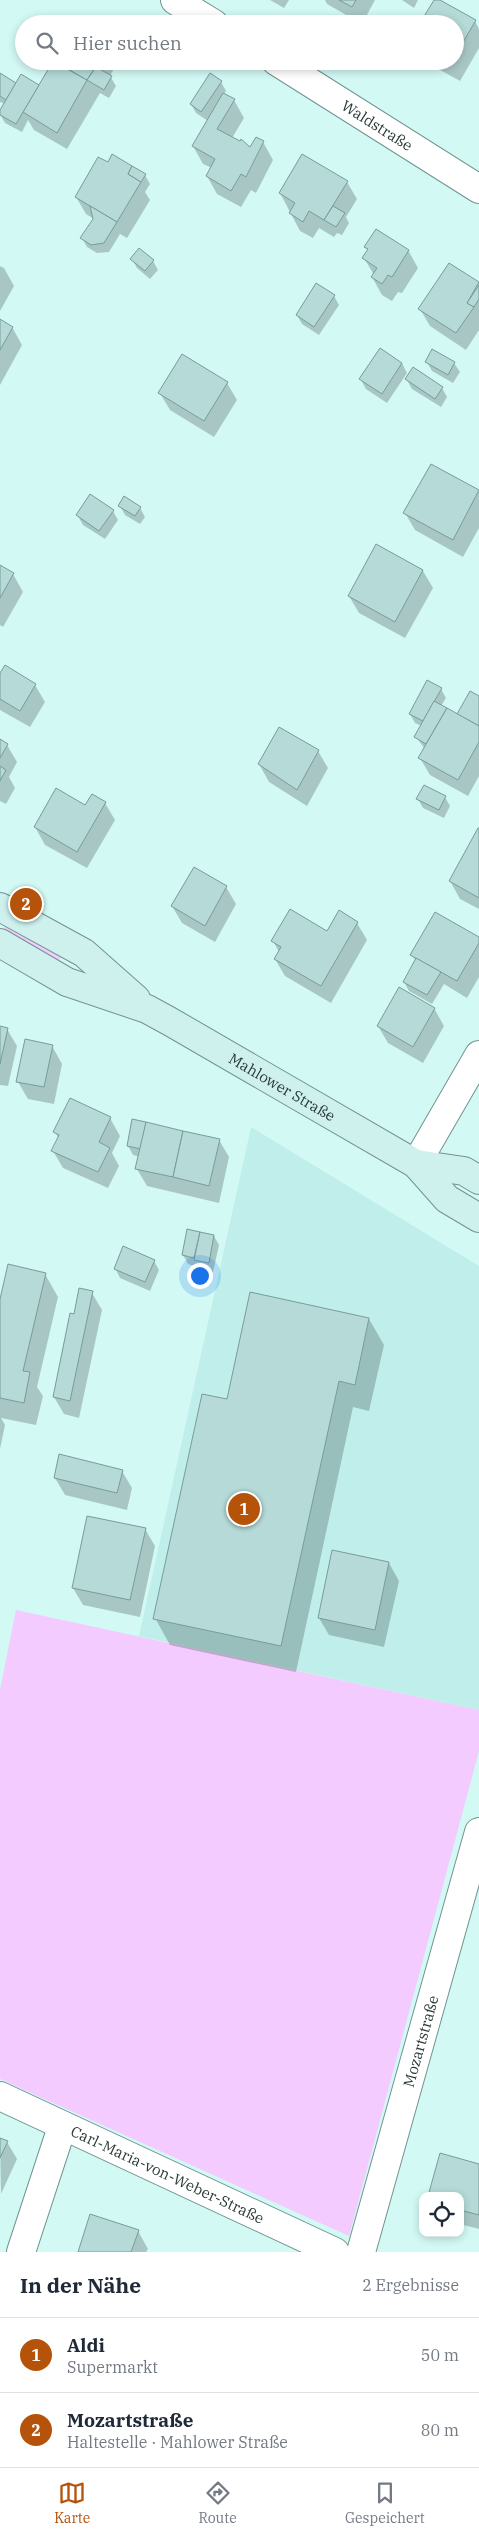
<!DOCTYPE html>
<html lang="de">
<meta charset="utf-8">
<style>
:root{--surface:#fff;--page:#f2f2f3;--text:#1f2937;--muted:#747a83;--line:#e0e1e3;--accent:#b45309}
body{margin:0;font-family:"IBM Plex Serif",serif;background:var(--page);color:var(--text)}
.controls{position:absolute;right:15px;bottom:15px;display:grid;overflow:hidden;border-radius:10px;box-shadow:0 2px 8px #0003}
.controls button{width:45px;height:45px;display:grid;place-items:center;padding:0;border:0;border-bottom:1px solid var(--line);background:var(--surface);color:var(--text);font:25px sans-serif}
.you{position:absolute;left:199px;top:1275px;width:18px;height:18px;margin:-12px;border:4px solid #fff;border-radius:50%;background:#1a73e8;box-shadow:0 0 0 8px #1a73e833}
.badge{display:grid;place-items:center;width:32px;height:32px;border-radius:50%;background:var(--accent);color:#fff;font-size:16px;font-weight:700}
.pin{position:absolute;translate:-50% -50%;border:2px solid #fff;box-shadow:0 1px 5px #0006}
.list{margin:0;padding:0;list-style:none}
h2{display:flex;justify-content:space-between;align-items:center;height:65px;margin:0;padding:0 20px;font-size:21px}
h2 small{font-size:16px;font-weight:400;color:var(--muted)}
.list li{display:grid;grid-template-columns:32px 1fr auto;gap:15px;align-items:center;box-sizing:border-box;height:75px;padding:0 20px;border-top:1px solid var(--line)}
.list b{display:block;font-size:19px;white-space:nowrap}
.list p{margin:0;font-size:16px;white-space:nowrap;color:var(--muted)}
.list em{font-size:16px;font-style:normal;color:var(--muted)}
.icon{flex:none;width:28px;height:28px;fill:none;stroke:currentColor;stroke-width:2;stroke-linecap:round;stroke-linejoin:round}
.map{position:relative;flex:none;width:479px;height:2252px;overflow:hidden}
.search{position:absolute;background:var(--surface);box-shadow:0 2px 8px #0003;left:15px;right:15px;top:15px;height:55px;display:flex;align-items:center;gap:12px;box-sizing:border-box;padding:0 18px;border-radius:28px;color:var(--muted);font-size:19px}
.sheet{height:215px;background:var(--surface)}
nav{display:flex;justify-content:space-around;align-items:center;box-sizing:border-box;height:70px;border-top:1px solid var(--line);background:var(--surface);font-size:14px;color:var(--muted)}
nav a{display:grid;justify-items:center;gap:2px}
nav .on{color:var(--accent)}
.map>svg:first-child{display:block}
.built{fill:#c0efeb}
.green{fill:#f4cbfe}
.shadow{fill:#0003}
.building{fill:#b5dad7;stroke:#789c99}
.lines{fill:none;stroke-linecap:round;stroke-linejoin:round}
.minor-casing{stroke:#719491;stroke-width:30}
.secondary-casing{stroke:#719491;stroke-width:30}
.minor{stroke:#fff;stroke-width:28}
.secondary{stroke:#cef1ee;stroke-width:28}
.labels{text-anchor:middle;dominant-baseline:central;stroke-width:4;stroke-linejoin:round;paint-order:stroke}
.street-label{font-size:15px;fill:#2b3a38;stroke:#f7fffe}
</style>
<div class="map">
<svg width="479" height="2252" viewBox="0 0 479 2252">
<rect width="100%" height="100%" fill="#d3f9f5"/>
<path class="built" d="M 251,1127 L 479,1266 L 479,1710 L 139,1636 Z"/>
<g class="green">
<path d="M 7,923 L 62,955 L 57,964 L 2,933 Z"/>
<path d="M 16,1610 L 479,1710 L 479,1751 L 349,2236 L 0,2079 L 0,1690 Z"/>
</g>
<g class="shadow">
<path d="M 270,0 L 289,0 L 284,8 Z"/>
<path d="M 325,0 L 375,0 L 362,24 L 327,4 Z"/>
<path d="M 402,0 L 418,0 L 414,8 Z"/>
<path d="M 435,0 L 475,21 L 479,29 L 479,48 L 460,81 L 424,61 L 455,61 L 455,24 L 424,20 Z"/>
<path d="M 54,61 L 118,61 L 110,76 L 116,86 L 109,98 L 100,93 L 67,149 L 34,130 L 28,120 L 22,132 L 5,123 L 0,114 L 5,104 L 0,102 L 0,75 L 17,85 L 39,86 Z"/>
<path d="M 221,82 L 226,91 L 224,94 L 234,100 L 244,118 L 232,138 L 251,149 L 263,142 L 273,160 L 256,193 L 251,190 L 241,207 L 217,194 L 207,176 L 212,168 L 203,164 L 193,146 L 208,121 L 196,113 L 191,104 Z"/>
<path d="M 108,164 L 145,175 L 150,184 L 145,192 L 150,200 L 127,238 L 120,234 L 109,252 L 97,253 L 87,247 L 82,238 L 94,219 L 86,214 L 76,197 Z"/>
<path d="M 347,182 L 357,199 L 346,217 L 349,223 L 342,235 L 337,233 L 334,237 L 319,228 L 313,238 L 300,231 L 280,193 Z"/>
<path d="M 366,247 L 408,250 L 418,268 L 402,293 L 398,292 L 392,301 L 382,295 L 372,277 L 374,275 L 364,258 L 368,251 Z"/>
<path d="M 132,259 L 153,261 L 158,270 L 150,279 L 137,268 Z"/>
<path d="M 449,264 L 479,283 L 479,330 L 466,350 L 430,326 L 420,309 Z"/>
<path d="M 0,266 L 4,268 L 14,286 L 0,311 Z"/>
<path d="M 334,296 L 339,305 L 319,335 L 302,324 L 297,315 Z"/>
<path d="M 0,321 L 12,327 L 22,345 L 0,385 Z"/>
<path d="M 427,362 L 454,363 L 460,372 L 453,383 L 432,371 Z"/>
<path d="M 402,363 L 407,373 L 387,403 L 366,389 L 361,380 Z"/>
<path d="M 407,380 L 442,388 L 447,397 L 441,407 L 412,389 Z"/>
<path d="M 227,383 L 237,400 L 214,437 L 170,410 L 160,393 Z"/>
<path d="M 431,465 L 479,492 L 479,528 L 463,557 L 415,530 L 405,513 Z"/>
<path d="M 120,506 L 140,508 L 145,517 L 140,524 L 125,515 Z"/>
<path d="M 113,511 L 118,520 L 105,539 L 83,525 L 78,516 Z"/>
<path d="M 377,546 L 423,571 L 433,588 L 405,638 L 359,613 L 349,596 Z"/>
<path d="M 0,567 L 13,574 L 23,592 L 3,627 L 0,625 Z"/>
<path d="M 0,675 L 35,685 L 45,702 L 30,727 L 0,710 Z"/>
<path d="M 441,689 L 446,698 L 441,706 L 458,715 L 479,697 L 479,776 L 468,796 L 430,775 L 420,758 L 425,749 L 416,737 L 422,726 L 415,723 L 410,714 Z"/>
<path d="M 279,729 L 318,751 L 328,768 L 307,806 L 269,782 L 259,764 Z"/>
<path d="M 0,741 L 7,745 L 17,762 L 9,777 L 15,788 L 6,804 L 0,801 Z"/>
<path d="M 445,797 L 450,806 L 444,818 L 423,808 L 418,799 Z"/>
<path d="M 105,803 L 115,820 L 87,868 L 45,845 L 35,827 L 86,807 Z"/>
<path d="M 479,830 L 479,909 L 460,899 L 450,881 Z"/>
<path d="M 194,869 L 226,887 L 236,904 L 215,942 L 182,923 L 172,906 Z"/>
<path d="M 357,923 L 367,940 L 331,1003 L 285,976 L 275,959 L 279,952 L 273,941 L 327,933 Z"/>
<path d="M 479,939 L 479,977 L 467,998 L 444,984 L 432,1004 L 409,991 L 404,982 L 416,961 L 412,955 Z"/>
<path d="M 434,1008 L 444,1026 L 423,1063 L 388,1043 L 378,1026 Z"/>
<path d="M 0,1027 L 7,1029 L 17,1046 L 8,1086 L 0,1085 Z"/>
<path d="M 52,1046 L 62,1064 L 54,1104 L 28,1099 L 18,1082 Z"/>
<path d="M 110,1118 L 120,1136 L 112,1153 L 119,1166 L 108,1188 L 63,1168 L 53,1151 L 59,1139 L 55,1132 Z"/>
<path d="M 219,1140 L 229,1157 L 219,1203 L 147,1186 L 137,1169 L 140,1157 L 133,1155 L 128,1146 Z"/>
<path d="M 188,1231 L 214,1236 L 219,1245 L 213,1272 L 188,1264 L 183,1255 Z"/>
<path d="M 154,1261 L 159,1270 L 150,1291 L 120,1278 L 115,1268 Z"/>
<path d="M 45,1274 L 58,1297 L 37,1387 L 43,1396 L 36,1425 L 1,1418 L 5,1425 L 0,1449 L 0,1305 Z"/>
<path d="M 92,1293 L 102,1310 L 79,1418 L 64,1414 L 54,1397 L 75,1315 Z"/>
<path d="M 369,1319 L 384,1345 L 369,1411 L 353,1407 L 296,1672 L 170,1645 L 155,1618 Z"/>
<path d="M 122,1471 L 132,1488 L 127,1510 L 65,1495 L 55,1478 Z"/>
<path d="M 145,1529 L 155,1546 L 140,1617 L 83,1605 L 73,1588 Z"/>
<path d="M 389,1563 L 399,1581 L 384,1647 L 329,1635 L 319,1618 Z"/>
<path d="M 0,2139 L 7,2142 L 17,2159 L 1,2194 Z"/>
<path d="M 479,2165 L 479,2229 L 460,2224 L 460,2196 Z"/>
<path d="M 138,2231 L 148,2249 L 146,2252 L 79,2252 Z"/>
</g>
<g class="building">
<path d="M 339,0 L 356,0 L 352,7 Z"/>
<path d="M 434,0 L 440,0 L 476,20 L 455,56 L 455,24 L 415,24 L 419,16 L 423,18 Z"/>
<path d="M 53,61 L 87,80 L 57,133 L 23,112 Z"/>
<path d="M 54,61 L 99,61 L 87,80 Z"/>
<path d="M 96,67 L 112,76 L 104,90 L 87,80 Z"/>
<path d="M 0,73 L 16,83 L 6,100 L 0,96 Z"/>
<path d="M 210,73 L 222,81 L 201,112 L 190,104 Z"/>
<path d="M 21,74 L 39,85 L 16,124 L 0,115 L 0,110 Z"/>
<path d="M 223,93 L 235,99 L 217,129 L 240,141 L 241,139 L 250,147 L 256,137 L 264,141 L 246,177 L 241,174 L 231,191 L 206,176 L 215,159 L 192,146 Z"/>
<path d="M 112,154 L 132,166 L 128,174 L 141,182 L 117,222 L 75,197 L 98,157 L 108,162 Z"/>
<path d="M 302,154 L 348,181 L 324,220 L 309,211 L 303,222 L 289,213 L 295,203 L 279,193 Z"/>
<path d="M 132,166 L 146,174 L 141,182 L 128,174 Z"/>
<path d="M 90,206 L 117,222 L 104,243 L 91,245 L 80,238 L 93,219 Z"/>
<path d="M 333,206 L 345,213 L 336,227 L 324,220 Z"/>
<path d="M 376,229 L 409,250 L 392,277 L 388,275 L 382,284 L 371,277 L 377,268 L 362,258 L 368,249 L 364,247 Z"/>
<path d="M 139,248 L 154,260 L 145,271 L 130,259 Z"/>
<path d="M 449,263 L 479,282 L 467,303 L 474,307 L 456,333 L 418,309 Z"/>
<path d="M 316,283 L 335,295 L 314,327 L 296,315 Z"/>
<path d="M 479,285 L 479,299 L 474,307 L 467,303 Z"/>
<path d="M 0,319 L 13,327 L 0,350 Z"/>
<path d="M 380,348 L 402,363 L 382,394 L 359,379 Z"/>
<path d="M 432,349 L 455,362 L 448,375 L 425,362 Z"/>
<path d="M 182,354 L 228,382 L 204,421 L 158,393 Z"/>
<path d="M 413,367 L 443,387 L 435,399 L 405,379 Z"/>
<path d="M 431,464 L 479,490 L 453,540 L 403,513 Z"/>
<path d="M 90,494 L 114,510 L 99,531 L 76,515 Z"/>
<path d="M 124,496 L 141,507 L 135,516 L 118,506 Z"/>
<path d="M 376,544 L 423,570 L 395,622 L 348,596 Z"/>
<path d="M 0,565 L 14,573 L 0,598 Z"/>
<path d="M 5,665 L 36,684 L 20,711 L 0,699 L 0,673 Z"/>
<path d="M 427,680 L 442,688 L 423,721 L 409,714 Z"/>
<path d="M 470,691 L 479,696 L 479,726 L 457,714 Z"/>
<path d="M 434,701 L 447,708 L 426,744 L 414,737 Z"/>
<path d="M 447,708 L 479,726 L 479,742 L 458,780 L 418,758 Z"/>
<path d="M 279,727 L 319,750 L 297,790 L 258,764 Z"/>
<path d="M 0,739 L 8,744 L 0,758 Z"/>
<path d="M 0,766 L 6,770 L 0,781 Z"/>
<path d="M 424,785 L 446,796 L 439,810 L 416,799 Z"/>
<path d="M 56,788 L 85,805 L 92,794 L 106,802 L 77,852 L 34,827 Z"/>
<path d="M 478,828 L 479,828 L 479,898 L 449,881 Z"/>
<path d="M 194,867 L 227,886 L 205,926 L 171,906 Z"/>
<path d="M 290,909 L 327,931 L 339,910 L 358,922 L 321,986 L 274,959 L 281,947 L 271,941 Z"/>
<path d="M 435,912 L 479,937 L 479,943 L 457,981 L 410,955 Z"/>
<path d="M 416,958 L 441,972 L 427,995 L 403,982 Z"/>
<path d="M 399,987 L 435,1008 L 413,1047 L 377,1026 Z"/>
<path d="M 0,1026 L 8,1028 L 0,1064 Z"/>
<path d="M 25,1039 L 53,1045 L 44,1087 L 16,1082 Z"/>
<path d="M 70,1098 L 111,1117 L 99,1142 L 110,1148 L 98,1172 L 51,1151 L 59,1135 L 53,1132 Z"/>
<path d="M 132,1119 L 146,1122 L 141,1149 L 127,1146 Z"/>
<path d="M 146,1122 L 183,1131 L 173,1177 L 135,1169 Z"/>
<path d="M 183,1131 L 220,1139 L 209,1186 L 173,1177 Z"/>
<path d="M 187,1229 L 200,1232 L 194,1258 L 182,1255 Z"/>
<path d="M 200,1232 L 214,1235 L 209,1263 L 194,1260 Z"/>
<path d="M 123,1246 L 155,1260 L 145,1282 L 114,1269 Z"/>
<path d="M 8,1264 L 46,1273 L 23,1371 L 30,1372 L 24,1403 L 0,1398 L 0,1299 Z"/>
<path d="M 79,1288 L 93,1291 L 70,1401 L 53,1397 L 70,1313 L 74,1314 Z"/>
<path d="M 250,1292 L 369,1318 L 355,1385 L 339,1381 L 281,1646 L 153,1619 L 202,1394 L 227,1399 Z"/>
<path d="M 59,1454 L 123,1470 L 117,1493 L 54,1478 Z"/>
<path d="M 87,1516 L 146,1528 L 130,1600 L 72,1588 Z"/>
<path d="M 332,1550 L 389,1562 L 375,1630 L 318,1618 Z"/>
<path d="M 0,2138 L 8,2141 L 0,2158 Z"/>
<path d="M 440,2153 L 479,2164 L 479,2215 L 460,2210 L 460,2196 L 428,2196 Z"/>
<path d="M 90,2214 L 139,2230 L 131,2252 L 78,2252 Z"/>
</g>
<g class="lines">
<g class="minor-casing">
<g id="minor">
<path d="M 175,0 L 214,24"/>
<path id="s1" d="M 276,61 L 479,189"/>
<path d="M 416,1164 L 479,1055"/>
<path id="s2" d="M 0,2096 L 335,2252"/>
<path d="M 21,2252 L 62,2127"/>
<path id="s3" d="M 361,2252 L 479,1832"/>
</g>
</g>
<g class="secondary-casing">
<g id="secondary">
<path d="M 0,907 L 84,953 L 136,999"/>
<path id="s4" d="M 0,943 L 67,982 L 147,1009 L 169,1021 L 416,1164 L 447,1199 L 479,1218"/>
<path d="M 416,1164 L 464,1171 L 479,1180"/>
</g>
</g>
<use href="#minor" class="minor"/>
<use href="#secondary" class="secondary"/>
</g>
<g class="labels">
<g class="street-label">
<text stroke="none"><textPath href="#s1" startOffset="120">Waldstraße</textPath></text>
<text stroke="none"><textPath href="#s4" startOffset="318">Mahlower Straße</textPath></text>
<text stroke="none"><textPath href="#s3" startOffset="219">Mozartstraße</textPath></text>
<text stroke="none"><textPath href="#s2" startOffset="185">Carl-Maria-von-Weber-Straße</textPath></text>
</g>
</g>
</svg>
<div class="controls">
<button><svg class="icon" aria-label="locate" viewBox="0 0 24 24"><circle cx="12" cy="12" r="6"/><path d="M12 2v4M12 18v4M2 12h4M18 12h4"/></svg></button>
</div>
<div class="you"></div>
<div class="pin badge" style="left:244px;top:1509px">1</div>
<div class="pin badge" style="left:26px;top:904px">2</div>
<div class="search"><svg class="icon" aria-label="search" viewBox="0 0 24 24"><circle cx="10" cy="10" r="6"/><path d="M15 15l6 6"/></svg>Hier suchen</div>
</div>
<section class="sheet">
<h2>In der Nähe<small>2 Ergebnisse</small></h2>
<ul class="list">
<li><span class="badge">1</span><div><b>Aldi</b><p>Supermarkt</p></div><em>50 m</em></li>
<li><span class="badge">2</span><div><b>Mozartstraße</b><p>Haltestelle · Mahlower Straße</p></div><em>80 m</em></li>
</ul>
</section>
<nav>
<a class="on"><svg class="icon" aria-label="map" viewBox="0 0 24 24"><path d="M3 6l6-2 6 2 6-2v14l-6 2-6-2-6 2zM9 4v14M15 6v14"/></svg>Karte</a>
<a><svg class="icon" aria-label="directions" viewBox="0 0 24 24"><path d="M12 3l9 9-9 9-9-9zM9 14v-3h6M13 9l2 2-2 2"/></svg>Route</a>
<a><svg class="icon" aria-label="saved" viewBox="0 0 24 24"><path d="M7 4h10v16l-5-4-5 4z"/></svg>Gespeichert</a>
</nav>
